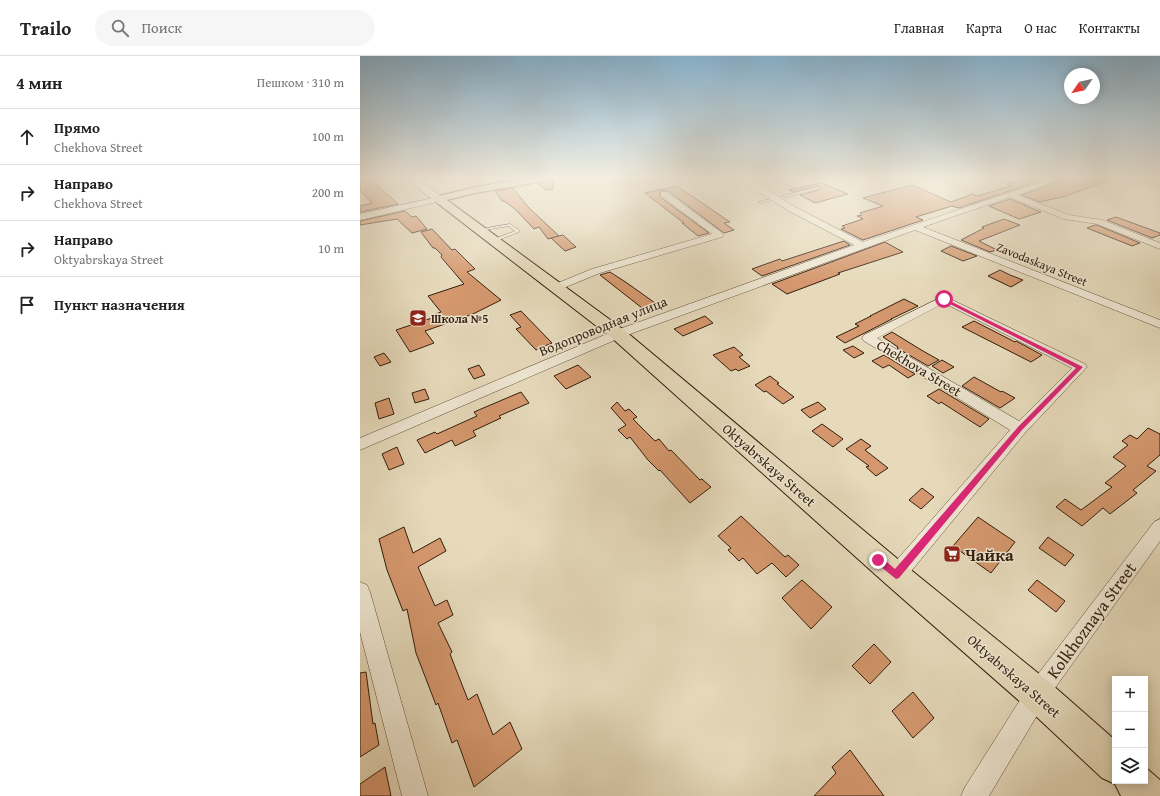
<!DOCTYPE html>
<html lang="ru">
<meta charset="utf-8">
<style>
:root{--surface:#fff;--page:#f6f6f6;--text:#222;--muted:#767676;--line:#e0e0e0}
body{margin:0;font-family:"Gentium Book Plus",serif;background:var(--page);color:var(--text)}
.controls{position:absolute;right:12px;bottom:12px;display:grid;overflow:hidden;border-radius:0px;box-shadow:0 2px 10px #0003}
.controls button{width:36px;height:36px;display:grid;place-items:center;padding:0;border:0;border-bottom:1px solid var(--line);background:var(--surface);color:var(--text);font:20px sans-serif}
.compass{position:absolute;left:704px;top:12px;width:36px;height:36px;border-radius:50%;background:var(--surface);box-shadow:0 2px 10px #0003;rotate:236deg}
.stop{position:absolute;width:12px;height:12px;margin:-9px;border:3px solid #db2777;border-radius:50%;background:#fff}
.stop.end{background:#db2777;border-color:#fff;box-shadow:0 1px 4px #0008}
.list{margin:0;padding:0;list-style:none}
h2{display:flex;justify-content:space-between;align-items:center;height:52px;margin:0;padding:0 16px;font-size:17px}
h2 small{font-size:13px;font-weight:400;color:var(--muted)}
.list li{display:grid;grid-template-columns:26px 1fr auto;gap:12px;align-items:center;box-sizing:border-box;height:56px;padding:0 16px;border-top:1px solid var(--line)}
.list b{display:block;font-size:15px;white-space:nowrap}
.list p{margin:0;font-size:13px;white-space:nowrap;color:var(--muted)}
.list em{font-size:13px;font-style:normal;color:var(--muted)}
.icon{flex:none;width:22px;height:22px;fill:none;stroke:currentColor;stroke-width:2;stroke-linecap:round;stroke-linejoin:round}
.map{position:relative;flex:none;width:800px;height:740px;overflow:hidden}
header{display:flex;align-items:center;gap:24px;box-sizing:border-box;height:56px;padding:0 20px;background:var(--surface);border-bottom:1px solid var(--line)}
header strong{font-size:19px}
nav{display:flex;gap:22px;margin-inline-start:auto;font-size:14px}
.search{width:280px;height:36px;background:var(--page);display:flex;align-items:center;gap:10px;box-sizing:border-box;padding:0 14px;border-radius:22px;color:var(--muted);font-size:15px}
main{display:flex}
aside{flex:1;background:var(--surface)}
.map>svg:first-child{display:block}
.building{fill:#d5986e;stroke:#321d0d}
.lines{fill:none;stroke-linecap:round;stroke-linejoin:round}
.lane-casing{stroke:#5f4c38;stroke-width:1}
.street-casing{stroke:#5f4c38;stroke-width:1}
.secondary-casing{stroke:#321d0d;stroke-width:1}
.primary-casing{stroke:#321d0d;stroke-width:2}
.lane{fill:#efe7d3;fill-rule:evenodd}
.street{fill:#efe7d3;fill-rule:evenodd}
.secondary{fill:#efe7d3;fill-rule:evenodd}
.primary{fill:#e6dabb;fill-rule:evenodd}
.route{fill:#db2777}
.labels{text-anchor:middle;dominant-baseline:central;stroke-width:3;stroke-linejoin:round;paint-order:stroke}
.far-street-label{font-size:12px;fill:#321d0d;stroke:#efe7d3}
.far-poi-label{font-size:12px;font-weight:bold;fill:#321d0d;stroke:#efe7d3;text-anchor:start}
.street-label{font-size:14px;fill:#321d0d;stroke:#efe7d3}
.near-poi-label{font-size:17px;font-weight:bold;fill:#321d0d;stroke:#efe7d3;text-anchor:start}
.near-street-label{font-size:17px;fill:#321d0d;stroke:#efe7d3}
</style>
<header>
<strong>Trailo</strong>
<div class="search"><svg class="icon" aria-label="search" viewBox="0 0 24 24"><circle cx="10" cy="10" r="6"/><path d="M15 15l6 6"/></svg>Поиск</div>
<nav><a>Главная</a><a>Карта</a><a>О нас</a><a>Контакты</a></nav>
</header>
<main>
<aside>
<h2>4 мин<small>Пешком · 310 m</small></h2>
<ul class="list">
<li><svg class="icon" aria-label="ahead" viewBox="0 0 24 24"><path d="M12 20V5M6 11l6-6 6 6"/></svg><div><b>Прямо</b><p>Chekhova Street</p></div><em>100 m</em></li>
<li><svg class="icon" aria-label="right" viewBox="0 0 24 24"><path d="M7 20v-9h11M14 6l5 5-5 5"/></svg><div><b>Направо</b><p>Chekhova Street</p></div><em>200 m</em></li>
<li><svg class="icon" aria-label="right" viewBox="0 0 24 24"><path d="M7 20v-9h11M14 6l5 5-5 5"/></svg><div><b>Направо</b><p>Oktyabrskaya Street</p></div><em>10 m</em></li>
<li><svg class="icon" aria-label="arrive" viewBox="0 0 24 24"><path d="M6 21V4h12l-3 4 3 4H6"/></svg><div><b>Пункт назначения</b></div></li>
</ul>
</aside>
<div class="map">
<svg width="800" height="740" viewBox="0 0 800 740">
<rect width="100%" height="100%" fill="#e6dabb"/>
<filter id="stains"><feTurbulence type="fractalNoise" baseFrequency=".005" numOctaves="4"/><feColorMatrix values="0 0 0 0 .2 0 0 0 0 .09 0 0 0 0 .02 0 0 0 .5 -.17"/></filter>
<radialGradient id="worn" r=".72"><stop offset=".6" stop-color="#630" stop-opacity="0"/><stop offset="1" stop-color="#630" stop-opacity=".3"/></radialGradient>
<g class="building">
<path d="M 192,122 L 193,133 L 186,134 L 178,128 L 186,126 Z"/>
<path d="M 669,122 L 688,122 L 599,152 L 592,150 L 556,161 L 563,164 L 503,184 L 481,173 L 485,172 L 482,170 L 503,163 L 497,160 L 502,159 L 500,157 L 523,150 L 503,142 L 552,129 L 591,146 L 613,138 L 617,140 L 651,130 L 646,128 Z"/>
<path d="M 705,122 L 753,122 L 753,123 L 706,140 L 680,146 L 662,139 L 699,126 L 701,126 Z"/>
<path d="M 10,123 L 21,133 L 38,148 L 0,156 L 0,150 L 12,147 L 0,135 L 0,125 Z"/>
<path d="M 461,127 L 488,138 L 455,147 L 440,139 L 459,134 L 460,132 L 459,130 L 433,136 L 429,134 Z"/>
<path d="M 317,130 L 370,166 L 364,167 L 374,174 L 364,177 L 308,135 L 300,135 L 300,141 L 349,177 L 338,180 L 322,167 L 324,167 L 285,137 Z"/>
<path d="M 153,132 L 168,151 L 199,180 L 188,183 L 179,171 L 174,173 L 155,153 L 144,145 L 142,145 L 135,135 Z"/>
<path d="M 650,143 L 665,149 L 664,149 L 681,156 L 659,163 L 629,150 Z"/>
<path d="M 45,155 L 52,161 L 56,160 L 67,173 L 52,177 L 37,163 L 0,169 L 0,165 Z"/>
<path d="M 756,161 L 800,177 L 800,179 L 792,182 L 747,164 Z"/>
<path d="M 644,163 L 660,169 L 619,185 L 637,194 L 630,196 L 601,184 L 624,172 L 622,171 Z"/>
<path d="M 735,169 L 737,169 L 780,187 L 772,190 L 727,172 Z"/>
<path d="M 72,173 L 92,194 L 95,193 L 115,213 L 107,216 L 141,244 L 113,258 L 65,275 L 74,287 L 50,296 L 36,274 L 72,262 L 71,260 L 81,256 L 68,240 L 104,228 L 81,201 L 82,199 L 75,192 L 73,192 L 61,176 Z"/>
<path d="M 203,179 L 216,191 L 205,195 L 191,182 Z"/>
<path d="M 484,185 L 490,189 L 402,220 L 392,213 L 420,203 L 422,205 Z"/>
<path d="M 525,186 L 543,196 L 478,217 L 480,218 L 427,238 L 412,228 Z"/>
<path d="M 591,190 L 617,200 L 603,205 L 581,195 Z"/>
<path d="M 640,214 L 650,219 L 663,224 L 651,231 L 628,220 Z"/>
<path d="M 250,216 L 267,227 L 295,247 L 282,252 L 240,219 Z"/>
<path d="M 544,243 L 558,250 L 531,263 L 532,263 L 485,287 L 476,281 L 499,270 L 495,268 L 511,260 L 510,260 Z"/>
<path d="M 161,255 L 192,287 L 176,294 L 156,273 L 161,271 L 150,259 Z"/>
<path d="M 345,260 L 353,267 L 323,280 L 314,273 Z"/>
<path d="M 614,265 L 655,286 L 656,285 L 682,299 L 671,306 L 602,271 Z"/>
<path d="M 532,276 L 563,295 L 579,304 L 568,310 L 537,292 L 538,291 L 523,281 Z"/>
<path d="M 493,290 L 504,297 L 494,302 L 483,294 Z"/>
<path d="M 374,291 L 383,299 L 379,301 L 390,310 L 378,315 L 376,313 L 371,315 L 353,299 Z"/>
<path d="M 24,297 L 31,306 L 20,310 L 14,301 Z"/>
<path d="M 524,299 L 555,318 L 548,322 L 529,309 L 523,312 L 512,305 Z"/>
<path d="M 582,304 L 594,311 L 583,317 L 572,310 Z"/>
<path d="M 119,309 L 125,319 L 114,323 L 108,313 Z"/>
<path d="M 218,309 L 231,321 L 206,333 L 194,320 Z"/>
<path d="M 410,320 L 419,327 L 417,328 L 434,341 L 423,348 L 406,335 L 404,336 L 395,329 Z"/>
<path d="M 614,321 L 641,336 L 642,335 L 655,342 L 640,352 L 602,330 Z"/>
<path d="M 65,333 L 69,343 L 55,347 L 52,337 Z"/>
<path d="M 579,333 L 629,363 L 620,371 L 581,346 L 579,348 L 567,340 Z"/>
<path d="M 161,336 L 169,347 L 139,360 L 141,362 L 113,375 L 116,380 L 95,390 L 92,384 L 65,397 L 57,384 L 75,376 L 77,378 L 117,360 L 114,356 Z"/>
<path d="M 29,342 L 34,358 L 19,363 L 15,347 Z"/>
<path d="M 257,346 L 265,355 L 269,353 L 277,361 L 273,363 L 295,385 L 299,383 L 309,395 L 311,394 L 340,424 L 342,423 L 351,431 L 330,447 L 300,414 L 299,415 L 288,404 L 270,381 L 267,383 L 258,374 L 266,369 L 251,352 Z"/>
<path d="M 458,346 L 466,353 L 450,362 L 441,354 Z"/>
<path d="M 462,368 L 483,383 L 473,391 L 452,375 Z"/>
<path d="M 788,372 L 800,378 L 800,399 L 787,410 L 796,415 L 773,434 L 777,437 L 772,441 L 750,458 L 743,452 L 722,470 L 696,451 L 705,443 L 721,454 L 752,431 L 745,427 L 766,410 L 753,401 L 768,389 L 762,385 L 770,379 L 777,383 Z"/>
<path d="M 501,383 L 511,390 L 505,394 L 528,412 L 516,420 L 506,411 L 509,410 L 486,393 Z"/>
<path d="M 37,391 L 44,408 L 29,414 L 22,398 Z"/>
<path d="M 562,432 L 574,441 L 561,453 L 549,444 Z"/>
<path d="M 381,460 L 425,501 L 428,499 L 439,509 L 426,521 L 412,507 L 397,518 L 383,502 L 379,505 L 368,494 L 371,492 L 358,480 Z"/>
<path d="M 618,461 L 655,486 L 631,517 L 593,490 Z"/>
<path d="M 44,471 L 53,497 L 80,482 L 86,495 L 58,511 L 75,550 L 87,544 L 93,559 L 78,567 L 92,596 L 90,598 L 108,644 L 117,638 L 133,679 L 150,666 L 162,693 L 114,731 L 97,684 L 92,687 L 78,647 L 76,649 L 56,597 L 47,553 L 43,555 L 27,514 L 19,483 Z"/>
<path d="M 688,481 L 714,499 L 705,510 L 679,492 Z"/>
<path d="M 442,524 L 472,551 L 451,573 L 422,542 Z"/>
<path d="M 677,524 L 705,545 L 696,556 L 668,534 Z"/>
<path d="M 514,588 L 531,606 L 510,628 L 492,610 Z"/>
<path d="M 6,616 L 13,668 L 15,667 L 19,689 L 0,701 L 0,617 Z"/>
<path d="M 553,636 L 574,662 L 553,682 L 532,655 Z"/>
<path d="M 490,694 L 524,740 L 454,740 L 476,717 L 472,711 Z"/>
<path d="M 25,711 L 31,740 L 0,740 L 0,728 Z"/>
</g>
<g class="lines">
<g class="lane-casing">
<g id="lane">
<path d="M 458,131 L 459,133 L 401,147 L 399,146 Z"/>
<path d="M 150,168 L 159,174 L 159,176 L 133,186 L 131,186 L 131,184 L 155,175 L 149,170 L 119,175 L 117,174 Z"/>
</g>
</g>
<g class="street-casing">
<g id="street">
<path d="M 693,122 L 704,122 L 658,139 L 709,159 L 742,164 L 800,187 L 800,193 L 737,168 L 704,163 L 650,141 L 563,171 L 800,264 L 800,272 L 555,174 L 262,281 L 0,394 L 0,382 L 254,275 L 494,189 L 429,155 L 391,131 L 391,127 L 397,127 L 435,151 L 503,186 Z"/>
<path d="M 772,122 L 784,122 L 800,127 L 800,131 Z"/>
<path d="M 301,136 L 307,136 L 362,177 L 364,179 L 362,181 L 240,217 L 201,233 L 193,233 L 192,231 L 193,229 L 232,213 L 352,178 L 301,140 Z"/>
<path d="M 78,141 L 82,143 L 81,145 L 0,164 L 0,158 Z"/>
<path d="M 584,240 L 725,308 L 727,311 L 665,377 L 543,525 L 536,528 L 529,525 L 526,519 L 529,513 L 650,374 L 504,285 L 502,282 L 504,279 ZM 584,247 L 712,312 L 659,365 L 517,282 Z"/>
<path d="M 800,463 L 800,485 L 685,646 L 629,740 L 601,740 L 605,731 L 669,630 L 794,466 Z"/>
<path d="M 0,526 L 7,529 L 10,536 L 68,740 L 42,740 L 0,576 Z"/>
</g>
</g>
<g class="secondary-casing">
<path id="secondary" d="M 46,122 L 58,122 L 84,143 L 82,145 L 74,145 Z"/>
</g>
<g class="primary-casing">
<path id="primary" d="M 166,122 L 190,122 L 185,125 L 116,137 L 87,144 L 264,274 L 546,510 L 689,626 L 755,684 L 755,725 L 785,725 L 785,711 L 800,724 L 800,740 L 761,740 L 755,728 L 742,722 L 665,650 L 526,528 L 252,282 L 72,143 L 74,141 L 116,131 Z"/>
</g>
<use href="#lane" class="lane"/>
<use href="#street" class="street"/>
<use href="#secondary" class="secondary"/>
<use href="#primary" class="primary"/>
</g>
<linearGradient id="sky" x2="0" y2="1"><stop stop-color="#88b6d5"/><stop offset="0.54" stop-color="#f4eee0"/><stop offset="1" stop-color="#f4eee0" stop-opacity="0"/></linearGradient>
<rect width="800" height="226" fill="url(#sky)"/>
<path class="route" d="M 584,242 L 723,311 L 662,374 L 539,522 L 536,523 L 515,506 L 514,504 L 515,501 L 521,501 L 535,513 L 658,371 L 716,312 L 582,244 Z"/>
<defs>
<g id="school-square" transform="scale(0.9)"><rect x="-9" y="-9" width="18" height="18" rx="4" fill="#8f2418" stroke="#efe7d3"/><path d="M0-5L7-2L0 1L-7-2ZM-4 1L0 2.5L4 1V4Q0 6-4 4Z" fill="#fff"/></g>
<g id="supermarket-square" transform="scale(0.9)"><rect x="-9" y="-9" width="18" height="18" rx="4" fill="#8f2418" stroke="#efe7d3"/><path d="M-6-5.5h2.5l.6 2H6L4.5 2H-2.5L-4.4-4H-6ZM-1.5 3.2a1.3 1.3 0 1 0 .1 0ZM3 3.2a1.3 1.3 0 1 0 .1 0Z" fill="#fff"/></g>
</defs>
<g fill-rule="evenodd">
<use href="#school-square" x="58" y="262"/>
<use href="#supermarket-square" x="592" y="498"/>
</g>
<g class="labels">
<g class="far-street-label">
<text transform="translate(682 208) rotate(22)">Zavodaskaya Street</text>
</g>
<g class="far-poi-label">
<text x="71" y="262">Школа №5</text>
</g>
<g class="street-label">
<text transform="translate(243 270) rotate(-22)">Водопроводная улица</text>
<text transform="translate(559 312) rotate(31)">Chekhova Street</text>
<text transform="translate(409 409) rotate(41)">Oktyabrskaya Street</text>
<text transform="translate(654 620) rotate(41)">Oktyabrskaya Street</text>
</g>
<g class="near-poi-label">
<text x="605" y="498">Чайка</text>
</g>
<g class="near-street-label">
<text transform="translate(731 564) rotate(-54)">Kolkhoznaya Street</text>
</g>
</g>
<rect width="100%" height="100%" filter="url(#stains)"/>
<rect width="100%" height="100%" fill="url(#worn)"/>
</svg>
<div class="controls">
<button>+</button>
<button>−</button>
<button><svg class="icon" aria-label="layers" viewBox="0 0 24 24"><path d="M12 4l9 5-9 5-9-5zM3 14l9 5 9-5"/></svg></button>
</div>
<svg class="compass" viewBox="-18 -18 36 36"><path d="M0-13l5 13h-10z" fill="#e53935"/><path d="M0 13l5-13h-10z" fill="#767676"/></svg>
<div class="stop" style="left:584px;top:243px"></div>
<div class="stop end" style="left:518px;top:504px"></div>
</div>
</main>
